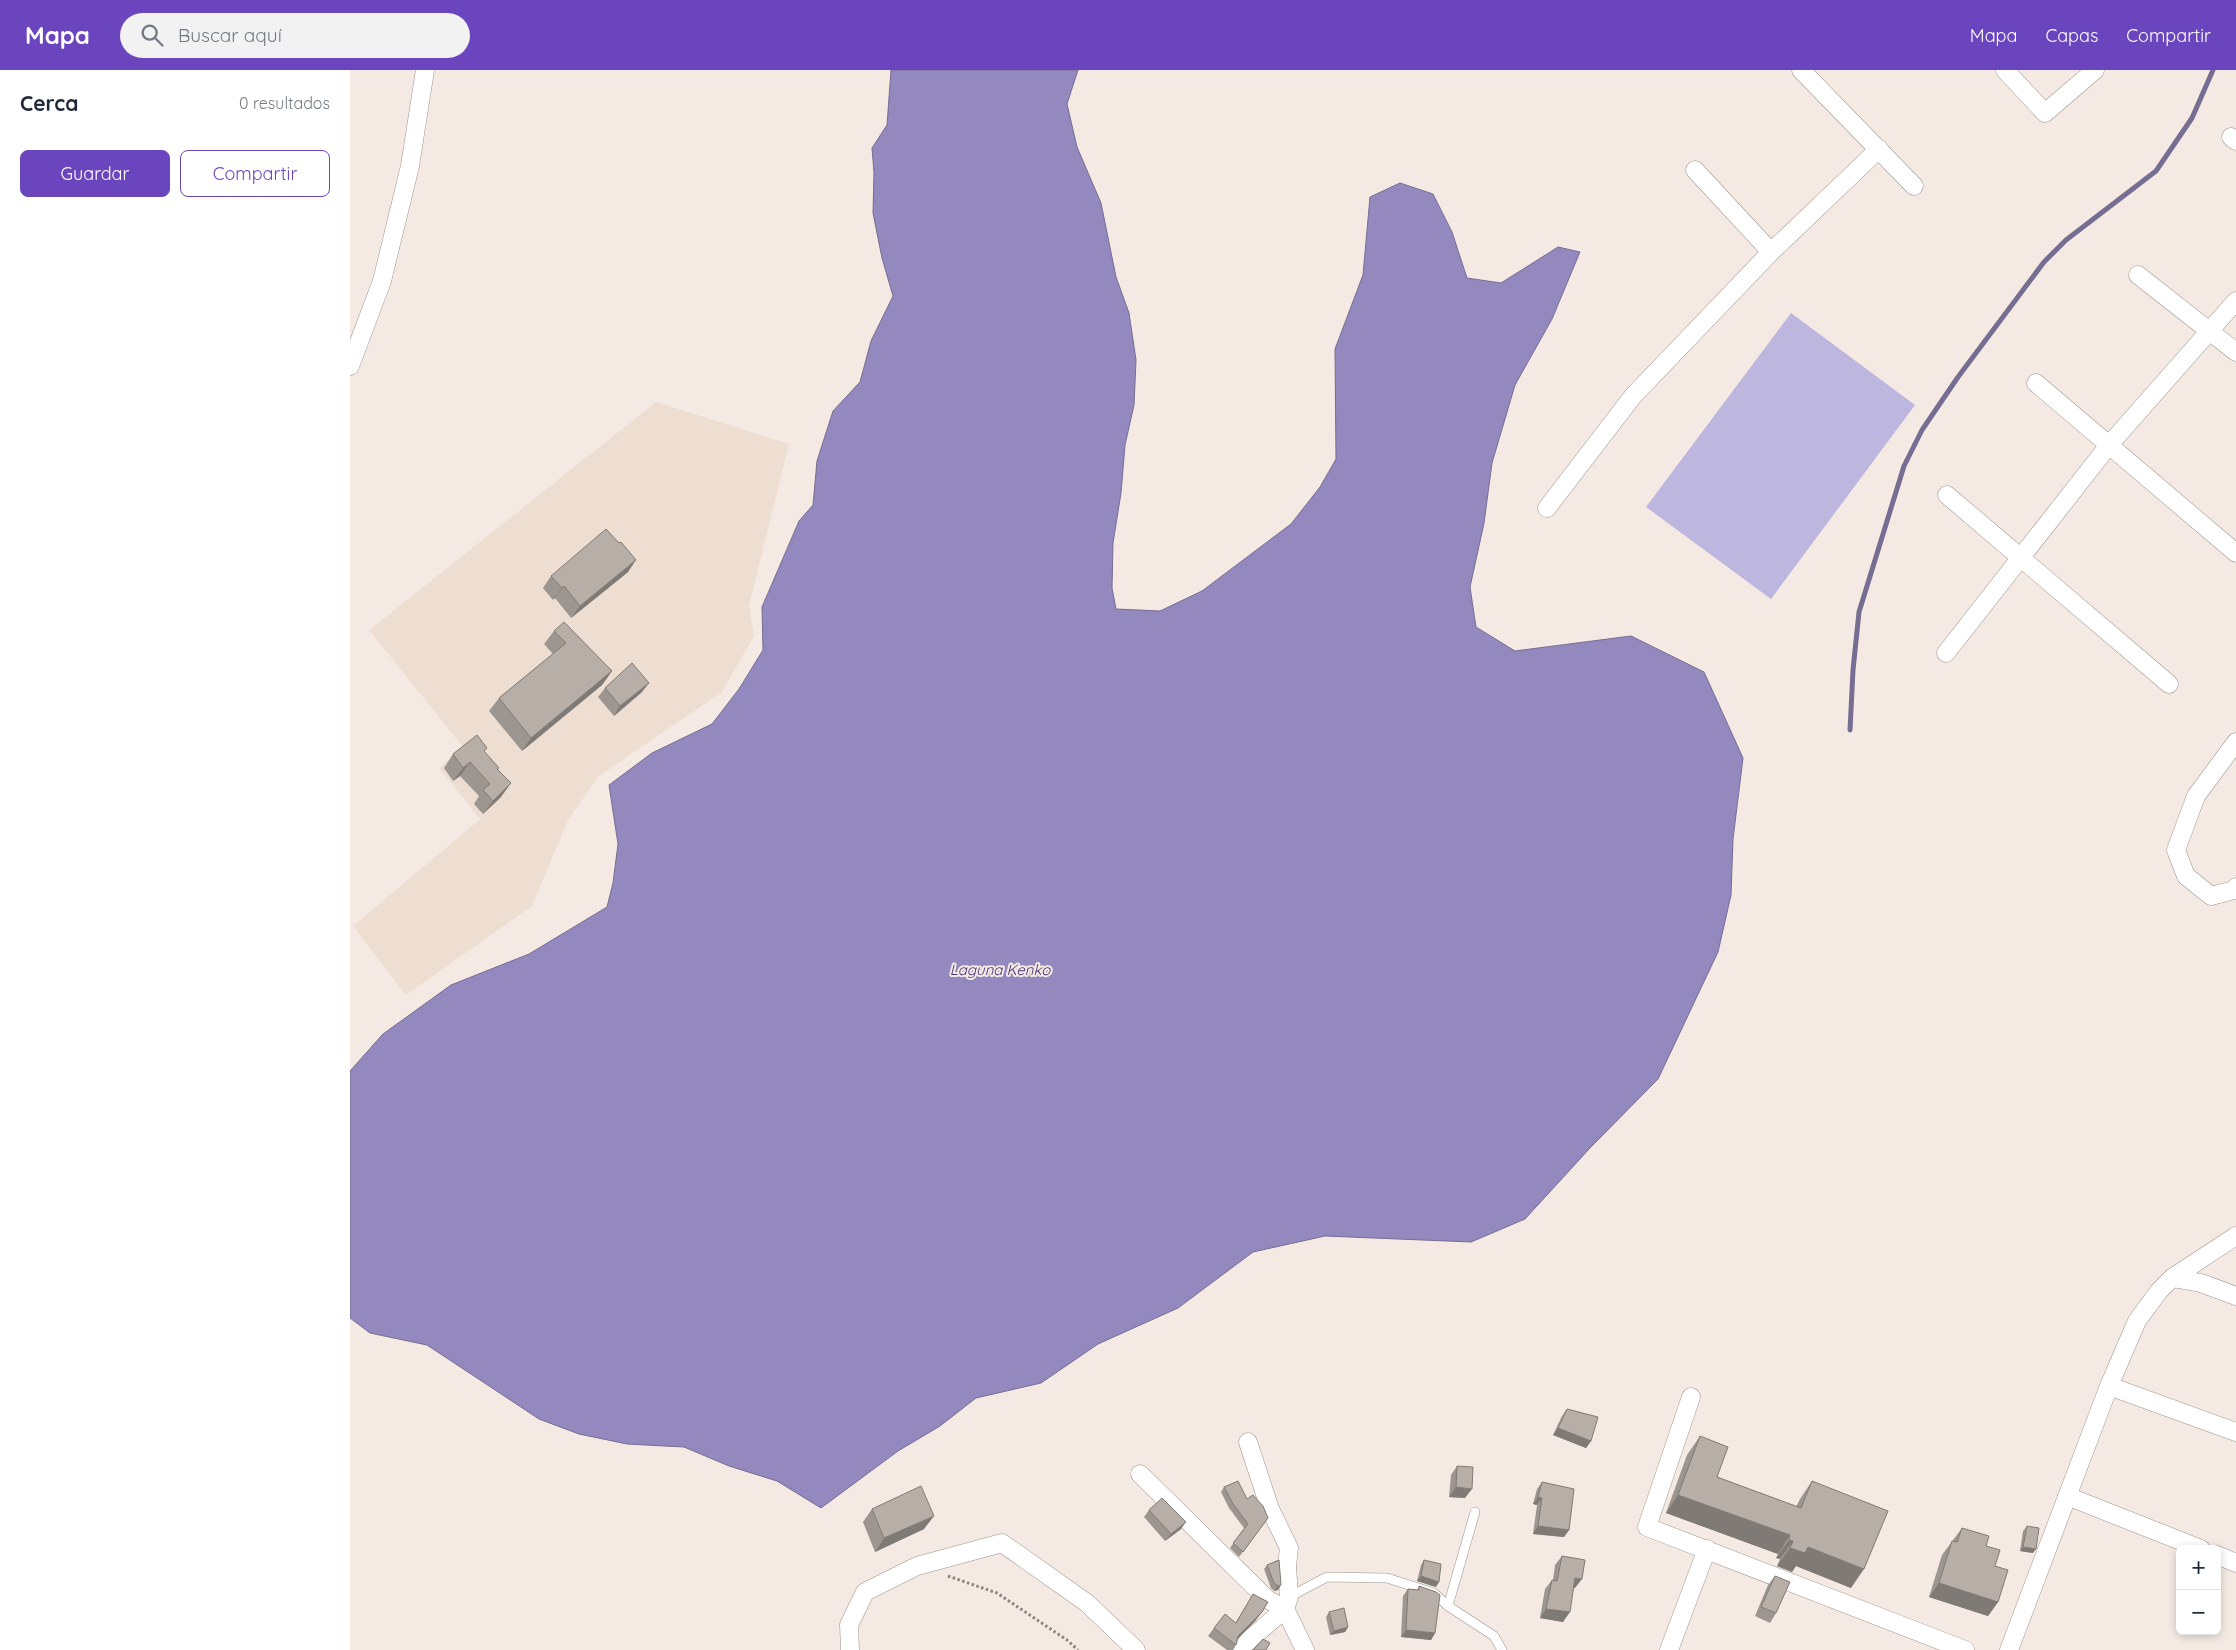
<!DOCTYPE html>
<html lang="es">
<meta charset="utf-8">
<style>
:root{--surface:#fff;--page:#f2f2f3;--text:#1f2937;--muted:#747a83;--line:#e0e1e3;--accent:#6b45bd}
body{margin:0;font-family:Quicksand,sans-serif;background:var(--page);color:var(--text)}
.controls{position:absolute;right:15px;bottom:15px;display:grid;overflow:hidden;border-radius:8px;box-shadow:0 2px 8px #0003}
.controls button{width:45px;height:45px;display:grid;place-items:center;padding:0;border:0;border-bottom:1px solid var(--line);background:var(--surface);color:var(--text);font:25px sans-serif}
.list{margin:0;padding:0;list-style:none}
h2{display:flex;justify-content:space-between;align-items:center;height:65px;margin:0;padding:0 20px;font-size:21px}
h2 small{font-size:16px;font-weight:400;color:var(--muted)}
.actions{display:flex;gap:10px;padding:15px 20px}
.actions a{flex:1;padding:11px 0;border:1px solid var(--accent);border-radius:8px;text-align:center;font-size:18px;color:var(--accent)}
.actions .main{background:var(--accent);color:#fff}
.icon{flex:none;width:28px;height:28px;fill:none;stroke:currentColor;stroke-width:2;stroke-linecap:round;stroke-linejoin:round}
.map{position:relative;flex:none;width:1886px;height:1580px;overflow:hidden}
header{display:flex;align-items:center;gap:30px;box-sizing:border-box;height:70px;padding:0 25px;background:var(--accent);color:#fff}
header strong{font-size:24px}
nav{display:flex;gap:28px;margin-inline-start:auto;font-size:18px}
.search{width:350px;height:45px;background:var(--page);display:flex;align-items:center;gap:12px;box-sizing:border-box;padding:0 18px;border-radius:28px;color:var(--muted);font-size:19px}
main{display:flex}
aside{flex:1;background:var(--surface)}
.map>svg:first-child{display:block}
.built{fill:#eeded2}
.green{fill:#bdb6df}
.water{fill:#9489bf;stroke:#766d92}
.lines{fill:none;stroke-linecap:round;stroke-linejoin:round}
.stream{stroke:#766d92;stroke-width:5}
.lane-casing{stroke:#9d948e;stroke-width:10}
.street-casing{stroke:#9d948e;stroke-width:19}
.path{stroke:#8c8580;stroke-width:3;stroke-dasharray:2.5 2.5;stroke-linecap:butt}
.lane{stroke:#fff;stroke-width:9}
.street{stroke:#fff;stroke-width:18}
.wall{fill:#9d9690}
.shaded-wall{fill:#807a76}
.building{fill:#b7aea8;stroke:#807a76}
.labels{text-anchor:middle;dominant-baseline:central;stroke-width:4;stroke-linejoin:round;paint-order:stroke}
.water-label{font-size:15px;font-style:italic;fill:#483578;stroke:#f4eae3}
</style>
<header>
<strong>Mapa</strong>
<div class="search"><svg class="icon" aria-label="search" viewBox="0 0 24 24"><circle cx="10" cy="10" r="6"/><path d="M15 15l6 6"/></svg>Buscar aquí</div>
<nav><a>Mapa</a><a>Capas</a><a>Compartir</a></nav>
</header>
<main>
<aside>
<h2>Cerca<small>0 resultados</small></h2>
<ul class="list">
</ul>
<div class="actions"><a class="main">Guardar</a><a>Compartir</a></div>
</aside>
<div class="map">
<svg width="1886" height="1580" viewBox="0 0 1886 1580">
<rect width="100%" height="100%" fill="#f4eae3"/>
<path class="built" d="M 306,332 L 439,374 L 399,536 L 404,566 L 372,622 L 249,706 L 218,750 L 182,836 L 56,925 L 3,856 L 130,749 L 89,698 L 113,677 L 19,560 Z"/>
<path class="green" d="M 1441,243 L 1565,335 L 1421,529 L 1296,437 Z"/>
<path class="water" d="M 541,0 L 728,0 L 717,34 L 727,77 L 751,133 L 766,207 L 779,243 L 786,290 L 784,335 L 775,375 L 771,423 L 763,473 L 762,518 L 766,539 L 810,541 L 852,521 L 941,454 L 970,417 L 986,389 L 985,279 L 1013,205 L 1020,127 L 1050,113 L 1083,124 L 1102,162 L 1117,208 L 1151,213 L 1208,177 L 1230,182 L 1202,249 L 1165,315 L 1142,393 L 1134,453 L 1120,517 L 1126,557 L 1165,581 L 1281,566 L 1354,602 L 1393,688 L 1383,769 L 1381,825 L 1368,882 L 1308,1009 L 1240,1078 L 1175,1149 L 1121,1172 L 975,1166 L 903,1182 L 828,1238 L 748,1274 L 691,1313 L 626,1328 L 590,1356 L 548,1381 L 471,1438 L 427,1411 L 379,1396 L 334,1377 L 277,1374 L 229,1364 L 189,1349 L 77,1275 L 20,1263 L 0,1248 L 0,1001 L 33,964 L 101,915 L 179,884 L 257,837 L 263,813 L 268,774 L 259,715 L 302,683 L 362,654 L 389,619 L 413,580 L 412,537 L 449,451 L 463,435 L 467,391 L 483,341 L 510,312 L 521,271 L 543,226 L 532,188 L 523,143 L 524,103 L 522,78 L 537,55 Z"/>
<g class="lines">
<path class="stream" d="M 1500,660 L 1503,600 L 1509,542 L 1554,396 L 1572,360 L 1608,307 L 1694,192 L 1716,170 L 1806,101 L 1842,48 L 1863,0"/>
<g class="lane-casing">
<g id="lane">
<path d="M 939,1527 L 977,1507 L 1037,1508 L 1084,1523 L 1098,1536 L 1144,1566 L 1152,1580"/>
<path d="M 1098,1536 L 1125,1442"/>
</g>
</g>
<g class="street-casing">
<g id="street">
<path d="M 1451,0 L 1564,116"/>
<path d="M 1655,0 L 1695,43 L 1745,0"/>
<path d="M 1881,67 L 1886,71"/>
<path d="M 1345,100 L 1421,182"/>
<path d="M 1788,205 L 1886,282"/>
<path d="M 0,296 L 32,211 L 60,96 L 75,0"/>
<path d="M 1686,313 L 1886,483"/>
<path d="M 1597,425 L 1819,614"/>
<path d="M 1197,438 L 1283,326 L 1421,182 L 1529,79"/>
<path d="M 1596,583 L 1759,375 L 1886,231"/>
<path d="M 1886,672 L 1846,726 L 1826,780 L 1836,806 L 1861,826 L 1884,820 L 1886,817"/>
<path d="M 1822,1208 L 1851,1213 L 1886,1226"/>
<path d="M 1759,1316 L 1886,1362"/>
<path d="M 1341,1327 L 1297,1457 L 1615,1580"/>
<path d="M 790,1404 L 917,1529 L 935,1539 L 955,1580"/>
<path d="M 1717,1426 L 1851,1479"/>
<path d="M 1867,1485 L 1886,1493"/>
<path d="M 500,1580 L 499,1555 L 515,1522 L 567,1496 L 652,1473 L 737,1533 L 786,1580"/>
<path d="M 891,1580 L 899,1570 L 935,1539 L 939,1527 L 937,1496 L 939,1478 L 920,1439 L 898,1372"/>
<path d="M 1319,1580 L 1357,1479"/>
<path d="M 1659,1580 L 1759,1316 L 1787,1251 L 1809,1221 L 1822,1208 L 1886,1166"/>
</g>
</g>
<path class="path" d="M 598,1506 L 647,1523 L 717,1570 L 728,1580"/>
<use href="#lane" class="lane"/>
<use href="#street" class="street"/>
</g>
<g class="wall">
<path d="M 278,502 L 221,548 L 205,528 L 203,530 L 193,518 L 201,506 Z"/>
<path d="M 204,561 L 262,601 L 252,615 L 172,681 L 139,641 L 149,628 L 203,584 L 194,574 Z"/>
<path d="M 255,618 L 292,622 L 264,646 L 248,627 Z"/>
<path d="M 134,682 L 148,699 L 151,727 L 133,744 L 124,734 L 129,726 L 110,706 L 103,711 L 94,698 L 103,684 Z"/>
<path d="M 1217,1339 L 1241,1371 L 1236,1378 L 1203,1365 L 1212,1346 Z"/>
<path d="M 1350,1366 L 1367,1407 L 1446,1437 L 1450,1429 L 1462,1411 L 1501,1518 L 1446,1496 L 1442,1502 L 1427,1496 L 1430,1489 L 1426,1488 L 1428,1484 L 1316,1443 L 1337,1385 Z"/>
<path d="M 1107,1396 L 1115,1428 L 1099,1427 L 1101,1405 Z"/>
<path d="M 1192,1412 L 1219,1460 L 1214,1467 L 1183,1464 L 1187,1435 L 1183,1434 L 1187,1419 Z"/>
<path d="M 874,1417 L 897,1429 L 918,1448 L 889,1487 L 880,1478 L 894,1458 L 879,1438 L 871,1422 Z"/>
<path d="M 522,1439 L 574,1459 L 525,1482 L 513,1452 Z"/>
<path d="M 799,1440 L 831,1459 L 815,1471 L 794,1447 Z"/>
<path d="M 1677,1456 L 1683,1483 L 1670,1481 L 1673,1461 Z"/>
<path d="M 1612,1458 L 1636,1476 L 1645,1496 L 1648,1532 L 1638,1546 L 1579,1527 L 1592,1485 Z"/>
<path d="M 1212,1486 L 1225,1518 L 1224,1518 L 1213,1552 L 1190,1548 L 1195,1519 L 1202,1510 L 1203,1510 L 1205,1495 Z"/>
<path d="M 929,1490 L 928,1520 L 924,1521 L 921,1518 L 914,1499 L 917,1495 Z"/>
<path d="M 1074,1490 L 1086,1517 L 1067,1511 L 1071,1495 Z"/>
<path d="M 1425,1506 L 1426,1543 L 1420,1553 L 1405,1546 L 1418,1515 Z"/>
<path d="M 1069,1516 L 1085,1563 L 1081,1570 L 1051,1567 L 1053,1526 L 1058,1519 L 1067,1520 Z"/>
<path d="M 903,1524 L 906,1550 L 888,1569 L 886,1575 L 883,1580 L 877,1580 L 858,1566 L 864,1558 L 886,1552 Z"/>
<path d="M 979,1542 L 998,1557 L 995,1562 L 980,1565 L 976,1547 Z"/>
</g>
<g class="shaded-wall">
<path d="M 286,490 L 278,502 L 221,548 L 230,536 Z"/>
<path d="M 214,516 L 205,528 L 203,530 L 212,518 Z"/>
<path d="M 262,601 L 252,615 L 172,681 L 181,668 Z"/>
<path d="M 299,613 L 292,622 L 264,646 L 270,636 Z"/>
<path d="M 120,692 L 110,706 L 103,711 L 113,698 Z"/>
<path d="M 161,713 L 151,727 L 133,744 L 143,731 Z"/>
<path d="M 1208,1358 L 1241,1371 L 1236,1378 L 1203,1365 Z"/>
<path d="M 1106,1417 L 1122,1419 L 1115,1428 L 1099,1427 Z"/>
<path d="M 1328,1425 L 1440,1465 L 1428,1484 L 1316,1443 Z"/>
<path d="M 1188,1427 L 1192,1428 L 1187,1435 L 1183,1434 Z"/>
<path d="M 584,1446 L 574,1459 L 525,1482 L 534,1468 Z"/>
<path d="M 836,1452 L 831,1459 L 815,1471 L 821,1464 Z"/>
<path d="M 1188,1456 L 1219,1460 L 1214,1467 L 1183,1464 Z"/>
<path d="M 1439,1470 L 1443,1471 L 1430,1489 L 1426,1488 Z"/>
<path d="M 1458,1477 L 1514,1499 L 1501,1518 L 1446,1496 L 1442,1502 L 1427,1496 L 1440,1478 Z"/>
<path d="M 1673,1477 L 1686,1479 L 1683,1483 L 1670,1481 Z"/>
<path d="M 1071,1506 L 1089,1512 L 1086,1517 L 1067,1511 Z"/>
<path d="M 1225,1508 L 1232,1509 L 1225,1518 L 1219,1517 Z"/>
<path d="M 1589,1513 L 1648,1532 L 1638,1546 L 1579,1527 Z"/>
<path d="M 931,1515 L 928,1520 L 924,1521 L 928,1516 Z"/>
<path d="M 1196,1539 L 1220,1542 L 1213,1552 L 1190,1548 Z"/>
<path d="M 912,1542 L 906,1550 L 883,1573 L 888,1566 Z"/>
<path d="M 998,1557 L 995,1562 L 980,1565 L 984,1561 Z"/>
<path d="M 1056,1560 L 1085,1563 L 1081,1570 L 1051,1567 Z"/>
</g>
<g class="building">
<path d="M 256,459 L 269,473 L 271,472 L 286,490 L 230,536 L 214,516 L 212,518 L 201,506 Z"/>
<path d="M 214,552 L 262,601 L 181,668 L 149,628 L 216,573 L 204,561 Z"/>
<path d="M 282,593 L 299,613 L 270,636 L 255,618 Z"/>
<path d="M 127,665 L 137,678 L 134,681 L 149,698 L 147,699 L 161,713 L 143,731 L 133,720 L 140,714 L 120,692 L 113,698 L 103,684 Z"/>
<path d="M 1217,1339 L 1248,1347 L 1241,1371 L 1208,1358 Z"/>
<path d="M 1350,1366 L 1378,1377 L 1367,1407 L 1451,1438 L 1462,1411 L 1538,1441 L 1514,1499 L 1458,1477 L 1455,1483 L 1440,1478 L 1443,1471 L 1439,1470 L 1440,1465 L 1328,1425 Z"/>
<path d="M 1107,1396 L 1123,1397 L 1122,1419 L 1106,1417 Z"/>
<path d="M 888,1411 L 897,1429 L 903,1425 L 913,1436 L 918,1448 L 893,1482 L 883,1473 L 898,1454 L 883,1434 L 874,1417 Z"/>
<path d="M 1192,1412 L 1224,1419 L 1219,1460 L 1188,1456 L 1192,1428 L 1188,1427 Z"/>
<path d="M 571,1416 L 584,1446 L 534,1468 L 522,1439 Z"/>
<path d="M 812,1428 L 836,1452 L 821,1464 L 799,1440 Z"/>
<path d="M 1677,1456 L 1689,1458 L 1686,1479 L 1673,1477 Z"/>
<path d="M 1612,1458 L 1639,1466 L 1636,1476 L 1650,1480 L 1645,1496 L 1658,1500 L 1648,1532 L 1589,1513 L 1602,1471 L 1607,1472 Z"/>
<path d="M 1212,1486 L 1235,1490 L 1232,1509 L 1225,1508 L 1220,1542 L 1196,1539 L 1202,1510 L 1207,1511 Z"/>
<path d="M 929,1490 L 931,1515 L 928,1516 L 924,1513 L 917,1495 Z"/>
<path d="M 1074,1490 L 1091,1494 L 1089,1512 L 1071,1506 Z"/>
<path d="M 1425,1506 L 1440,1512 L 1426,1543 L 1411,1537 Z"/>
<path d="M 1069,1516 L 1086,1522 L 1090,1525 L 1085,1563 L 1056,1560 L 1058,1519 L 1069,1520 Z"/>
<path d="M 903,1524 L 918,1532 L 912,1542 L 888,1566 L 886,1575 L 864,1558 L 875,1544 L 886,1553 Z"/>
<path d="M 994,1538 L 998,1557 L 984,1561 L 979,1542 Z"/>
<path d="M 913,1569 L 920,1573 L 916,1580 L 902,1580 L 904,1579 Z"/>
</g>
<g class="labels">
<g class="water-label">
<text x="650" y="899">Laguna Kenko</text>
</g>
</g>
</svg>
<div class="controls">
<button>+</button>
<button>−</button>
</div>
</div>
</main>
